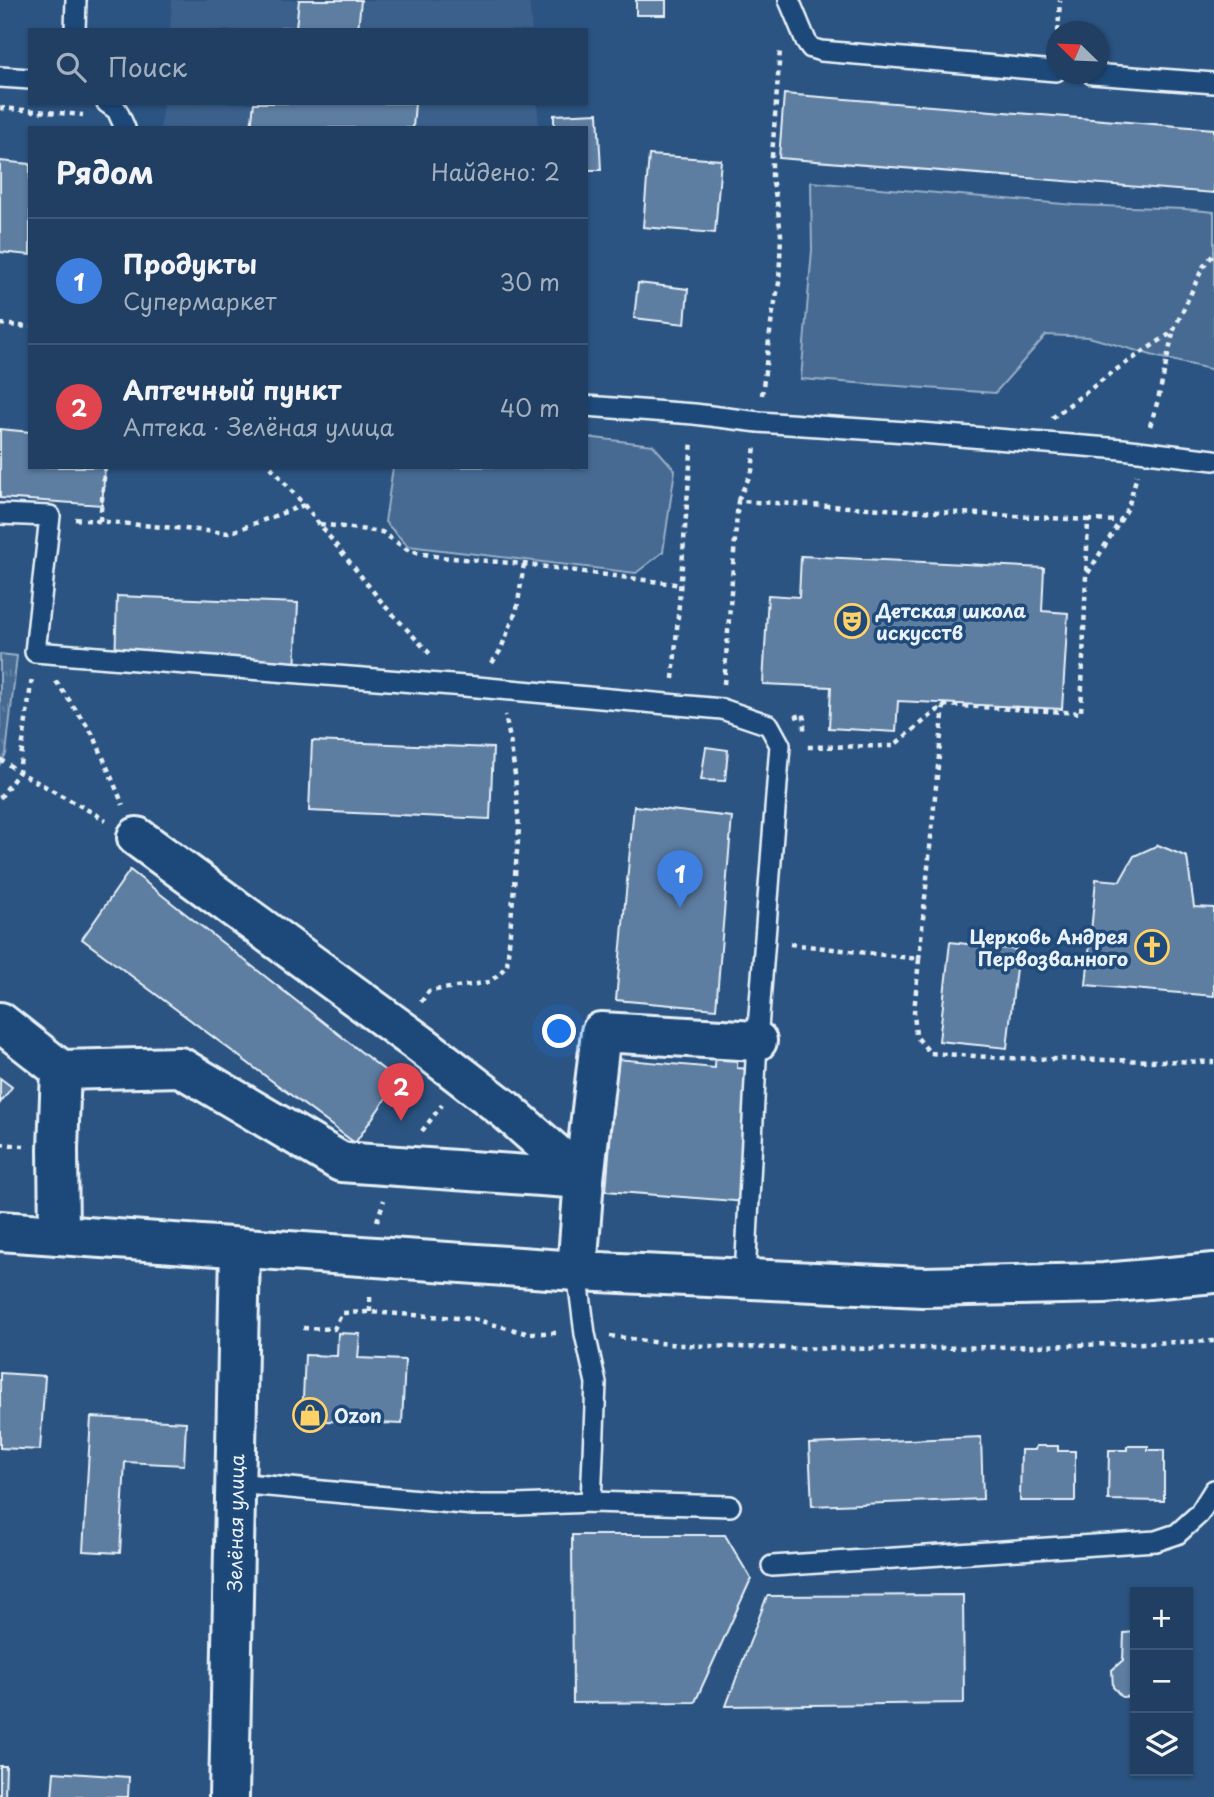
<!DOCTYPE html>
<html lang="ru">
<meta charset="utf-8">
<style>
:root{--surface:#203f62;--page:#2d4a6b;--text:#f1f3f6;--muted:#a2afbe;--line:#3d5877;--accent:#e69b98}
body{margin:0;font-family:"Playpen Sans",sans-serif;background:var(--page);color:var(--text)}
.controls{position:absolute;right:21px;bottom:21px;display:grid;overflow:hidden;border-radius:0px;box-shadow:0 2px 5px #0004}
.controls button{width:63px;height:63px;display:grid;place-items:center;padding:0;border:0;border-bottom:2px solid var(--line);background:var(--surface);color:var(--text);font:35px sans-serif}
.compass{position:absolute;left:1046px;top:21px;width:63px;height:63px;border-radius:50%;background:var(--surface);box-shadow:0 2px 5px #0004;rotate:293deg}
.you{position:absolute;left:560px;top:1032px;width:24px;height:24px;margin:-18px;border:5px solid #fff;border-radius:50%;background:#1a73e8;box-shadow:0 0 0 10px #1a73e833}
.badge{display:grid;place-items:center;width:46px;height:46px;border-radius:50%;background:var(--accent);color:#fff;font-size:23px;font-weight:700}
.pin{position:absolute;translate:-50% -58px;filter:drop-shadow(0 2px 4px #0008)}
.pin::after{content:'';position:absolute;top:37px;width:24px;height:21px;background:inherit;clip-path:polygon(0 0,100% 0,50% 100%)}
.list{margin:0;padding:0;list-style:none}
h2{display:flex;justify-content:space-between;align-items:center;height:91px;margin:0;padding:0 28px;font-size:30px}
h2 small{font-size:23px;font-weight:400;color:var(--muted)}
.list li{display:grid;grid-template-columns:46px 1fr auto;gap:21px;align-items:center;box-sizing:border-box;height:126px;padding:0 28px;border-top:2px solid var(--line)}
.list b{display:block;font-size:26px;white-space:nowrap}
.list p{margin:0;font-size:23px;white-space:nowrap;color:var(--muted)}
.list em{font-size:23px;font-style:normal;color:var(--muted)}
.icon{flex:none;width:38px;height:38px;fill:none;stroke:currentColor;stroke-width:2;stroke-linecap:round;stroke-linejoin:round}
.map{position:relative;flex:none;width:1214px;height:1797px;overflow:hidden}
.search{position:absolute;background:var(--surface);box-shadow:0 2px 5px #0004;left:28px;top:28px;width:560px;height:77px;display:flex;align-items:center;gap:18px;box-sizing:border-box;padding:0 24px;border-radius:0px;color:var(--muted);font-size:26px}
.panel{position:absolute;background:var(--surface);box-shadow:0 2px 5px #0004;left:28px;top:126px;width:560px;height:343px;border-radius:0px}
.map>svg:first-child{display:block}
.built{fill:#3a608b}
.green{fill:#476b93;stroke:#98aec6;stroke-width:2}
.park{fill:url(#park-tufts);stroke:#98aec6;stroke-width:2}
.building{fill:#5d7da1;stroke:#e8f1f8;stroke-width:2}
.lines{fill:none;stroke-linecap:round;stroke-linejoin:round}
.service-casing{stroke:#e8f1f8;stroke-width:24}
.minor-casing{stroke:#e8f1f8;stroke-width:44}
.secondary-casing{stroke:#e8f1f8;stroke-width:44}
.path{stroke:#e8f1f8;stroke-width:4.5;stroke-dasharray:5 5;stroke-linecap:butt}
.service{stroke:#1f4a7a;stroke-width:19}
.minor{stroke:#1f4a7a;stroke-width:38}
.secondary{stroke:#1f4a7a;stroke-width:38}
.labels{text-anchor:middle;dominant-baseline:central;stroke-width:7;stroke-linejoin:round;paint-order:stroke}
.poi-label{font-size:19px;font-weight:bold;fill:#e8f1f8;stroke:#1f4a7a;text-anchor:start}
.street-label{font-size:19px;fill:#e8f1f8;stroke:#1f4a7a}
</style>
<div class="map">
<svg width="1214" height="1797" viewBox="0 0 1214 1797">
<defs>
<pattern id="park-tufts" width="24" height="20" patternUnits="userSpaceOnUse" patternTransform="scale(1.75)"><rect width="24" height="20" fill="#476b93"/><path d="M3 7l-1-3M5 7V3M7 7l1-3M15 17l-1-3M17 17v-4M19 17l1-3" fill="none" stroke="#6281a3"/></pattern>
</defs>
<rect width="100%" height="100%" fill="#2b5482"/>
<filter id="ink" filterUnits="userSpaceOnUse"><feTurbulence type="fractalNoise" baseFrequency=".0143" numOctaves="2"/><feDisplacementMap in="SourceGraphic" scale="14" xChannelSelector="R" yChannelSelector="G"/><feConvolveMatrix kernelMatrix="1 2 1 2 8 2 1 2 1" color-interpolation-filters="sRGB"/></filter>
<g filter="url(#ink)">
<g class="built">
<path d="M 172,0 L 529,0 L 532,30 L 170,30 Z"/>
<path d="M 163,103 L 537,103 L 539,128 L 160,128 Z"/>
</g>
<g class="green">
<path d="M 811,182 L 1075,205 L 1185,209 L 1214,212 L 1214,370 L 1158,357 L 1089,337 L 1046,335 L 995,393 L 801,379 L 812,250 Z"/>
<path d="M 586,437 L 653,445 L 675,470 L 663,552 L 636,573 L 408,546 L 385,522 L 393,467 L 586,467 Z"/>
</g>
<path class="park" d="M 0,654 L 17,656 L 6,754 L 0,764 Z"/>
<g class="building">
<path d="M 299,0 L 361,0 L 358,30 L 281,30 L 281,27 L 296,28 Z"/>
<rect x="636" y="0" width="30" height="15"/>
<path d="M 784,94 L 1214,129 L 1214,193 L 779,158 Z"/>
<path d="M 254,103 L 415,103 L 413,128 L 251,128 Z"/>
<path d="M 598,113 L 601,170 L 586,170 L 586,128 L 554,128 L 554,115 Z"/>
<path d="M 649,155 L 721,160 L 715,233 L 643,227 Z"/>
<path d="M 0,161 L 30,164 L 30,255 L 0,252 Z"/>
<path d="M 638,283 L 688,289 L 685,324 L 634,318 Z"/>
<path d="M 0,429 L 30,432 L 30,467 L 105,467 L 102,505 L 0,498 Z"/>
<path d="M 801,556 L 1044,568 L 1042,611 L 1068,613 L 1062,709 L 898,701 L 896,732 L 829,728 L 831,687 L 763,684 L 768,595 L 799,597 Z"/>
<path d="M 117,596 L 298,603 L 295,673 L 115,666 Z"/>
<path d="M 312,741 L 493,748 L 490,819 L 309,811 Z"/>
<path d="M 706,747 L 728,750 L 725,781 L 701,780 Z"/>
<path d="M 634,806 L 732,817 L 716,1009 L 616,1000 Z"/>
<path d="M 1158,845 L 1187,857 L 1194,907 L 1214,908 L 1214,996 L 1086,985 L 1096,879 L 1120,881 L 1134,856 Z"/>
<path d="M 130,870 L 398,1081 L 355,1143 L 82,939 Z"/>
<path d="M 950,942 L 1018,950 L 1007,1048 L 939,1041 Z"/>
<path d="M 716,1044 L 738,1047 L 737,1068 L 752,1069 L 747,1202 L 606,1191 L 617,1059 L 715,1068 Z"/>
<path d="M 0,1078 L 12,1087 L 0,1103 Z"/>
<path d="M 338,1333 L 360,1334 L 358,1358 L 405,1360 L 402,1424 L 302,1420 L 305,1355 L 337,1356 Z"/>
<path d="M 0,1373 L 45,1376 L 40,1450 L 0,1448 Z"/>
<path d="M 91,1417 L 186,1422 L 184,1465 L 125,1462 L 120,1553 L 83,1551 Z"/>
<path d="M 981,1437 L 983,1499 L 812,1506 L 809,1444 Z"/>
<path d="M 1036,1446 L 1058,1446 L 1058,1451 L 1075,1451 L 1075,1501 L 1020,1501 L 1021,1450 L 1035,1450 Z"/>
<path d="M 1127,1446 L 1148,1446 L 1148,1450 L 1164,1450 L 1164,1501 L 1108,1500 L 1109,1450 L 1127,1450 Z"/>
<path d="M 572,1535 L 725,1535 L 751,1579 L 695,1702 L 573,1703 Z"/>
<path d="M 963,1595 L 964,1703 L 726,1706 L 767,1596 Z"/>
<path d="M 1135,1632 L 1135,1696 L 1122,1697 L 1113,1687 L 1112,1670 L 1123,1660 L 1124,1633 Z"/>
<path d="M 0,1766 L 6,1766 L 5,1797 L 0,1797 Z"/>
<path d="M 54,1772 L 129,1777 L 128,1797 L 52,1797 Z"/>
</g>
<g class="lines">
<g class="service-casing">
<g id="service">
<path d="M 789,0 L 806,41 L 811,48 L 821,51 L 1056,71"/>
<path d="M 75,30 L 76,0"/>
<path d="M 1092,74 L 1214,83"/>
<path d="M 0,77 L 30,79"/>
<path d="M 107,103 L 117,110 L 125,128"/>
<path d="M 586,406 L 694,414 L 759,422 L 921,433 L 1122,449 L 1214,460"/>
<path d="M 0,514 L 50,516 L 35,652 L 477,687 L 722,709 L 769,725 L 780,745 L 757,1041 L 745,1278"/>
<path d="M 577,1271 L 585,1334 L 596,1383 L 591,1502"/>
<path d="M 236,1483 L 474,1505 L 517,1505 L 591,1502 L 730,1506"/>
<path d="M 772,1566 L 1156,1541 L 1177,1534 L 1199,1514 L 1214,1490"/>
</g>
</g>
<g class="minor-casing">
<g id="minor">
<path d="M 137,837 L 423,1046 L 507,1111 L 584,1179"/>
<path d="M 0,1022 L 61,1070 L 58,1149 L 59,1235"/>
<path d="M 61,1070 L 180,1067 L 341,1162 L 584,1179 L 577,1271"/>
<path d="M 584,1179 L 601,1032 L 757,1041"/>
<path d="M 229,1797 L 240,1249"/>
</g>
</g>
<g class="secondary-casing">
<path id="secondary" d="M 0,1231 L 577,1271 L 923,1287 L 1104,1283 L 1214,1273"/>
</g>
<g class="path">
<path d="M 1058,32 L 1060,0"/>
<path d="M 0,108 L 83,115"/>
<path d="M 0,324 L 30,327"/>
<path d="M 762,395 L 772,317 L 779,283 L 781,235 L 777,202 L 772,179 L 772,156 L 780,50"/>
<path d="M 1052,418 L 1114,371 L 1173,332 L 1203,267 L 1214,254"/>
<path d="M 1150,426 L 1158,400 L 1173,333"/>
<path d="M 271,467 L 304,505 L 384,605 L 432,656"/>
<path d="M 738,500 L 752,471 L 755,446"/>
<path d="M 75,519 L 229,533 L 304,505"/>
<path d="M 1088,520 L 1120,521"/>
<path d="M 100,521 L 105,467"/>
<path d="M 320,524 L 382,532 L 409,551 L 440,557 L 524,564 L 682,585"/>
<path d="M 1088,573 L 1128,508 L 1137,475"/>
<path d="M 492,663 L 500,651 L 517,609 L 524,564"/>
<path d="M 673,679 L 692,440"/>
<path d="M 56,681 L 94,736 L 123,805"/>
<path d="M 724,684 L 738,501 L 1088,520 L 1081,713 L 944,705 L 893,746 L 807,747"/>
<path d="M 795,717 L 804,714 L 804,731"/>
<path d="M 0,759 L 19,772 L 106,820"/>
<path d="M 0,798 L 19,772 L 32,677"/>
<path d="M 790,944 L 919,959 L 914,1012 L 916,1036 L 930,1053 L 1004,1058 L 1214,1062"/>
<path d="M 919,959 L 944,705"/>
<path d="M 421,1002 L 429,991 L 490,982 L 507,966 L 519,829 L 515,775 L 510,739 L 505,715"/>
<path d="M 422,1131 L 442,1105"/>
<path d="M 0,1144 L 24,1146"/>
<path d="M 377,1221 L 384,1200"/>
<path d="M 370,1312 L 370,1292"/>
<path d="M 303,1328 L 334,1329 L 342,1313 L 370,1312 L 473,1319 L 526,1333 L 559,1333"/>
<path d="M 610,1336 C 635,1339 659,1344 684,1345 C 860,1353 1038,1346 1214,1341"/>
</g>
<use href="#service" class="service"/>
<use href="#minor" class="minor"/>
<use href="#secondary" class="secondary"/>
</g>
</g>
<defs>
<g id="theatre-ring" transform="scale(1.75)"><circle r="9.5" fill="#1f4a7a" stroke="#ffd166" stroke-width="1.5"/><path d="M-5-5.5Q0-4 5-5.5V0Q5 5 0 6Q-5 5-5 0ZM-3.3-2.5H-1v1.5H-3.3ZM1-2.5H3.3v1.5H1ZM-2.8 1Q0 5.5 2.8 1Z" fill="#ffd166"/></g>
<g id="church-ring" transform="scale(1.75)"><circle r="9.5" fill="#1f4a7a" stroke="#ffd166" stroke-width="1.5"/><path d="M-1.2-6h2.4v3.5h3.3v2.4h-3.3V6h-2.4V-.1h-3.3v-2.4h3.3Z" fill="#ffd166"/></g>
<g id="shop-ring" transform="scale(1.75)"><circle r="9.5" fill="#1f4a7a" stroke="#ffd166" stroke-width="1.5"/><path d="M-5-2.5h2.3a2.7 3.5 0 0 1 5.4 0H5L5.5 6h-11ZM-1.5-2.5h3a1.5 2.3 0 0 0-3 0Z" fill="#ffd166"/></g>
</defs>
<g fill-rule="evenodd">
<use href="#theatre-ring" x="852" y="621"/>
<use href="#church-ring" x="1152" y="947"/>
<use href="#shop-ring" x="310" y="1415"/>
</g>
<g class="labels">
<g class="poi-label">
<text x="876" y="610">Детская школа<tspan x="876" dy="22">искусств</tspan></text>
<text x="1128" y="936" text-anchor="end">Церковь Андрея<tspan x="1128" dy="22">Первозванного</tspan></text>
<text x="334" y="1415">Ozon</text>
</g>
<g class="street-label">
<text transform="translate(235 1523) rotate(-89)">Зелёная улица</text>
</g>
</g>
</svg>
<div class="controls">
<button>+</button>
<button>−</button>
<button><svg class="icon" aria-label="layers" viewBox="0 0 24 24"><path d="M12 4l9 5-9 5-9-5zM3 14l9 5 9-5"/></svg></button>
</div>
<svg class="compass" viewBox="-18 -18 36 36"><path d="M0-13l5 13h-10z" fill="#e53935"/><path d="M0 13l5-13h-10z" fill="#a2afbe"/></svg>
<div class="you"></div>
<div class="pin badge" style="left:680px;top:908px;background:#3f7fe0">1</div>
<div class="pin badge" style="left:401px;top:1121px;background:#e0444e">2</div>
<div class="search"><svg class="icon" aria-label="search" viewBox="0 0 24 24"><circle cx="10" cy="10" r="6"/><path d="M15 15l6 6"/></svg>Поиск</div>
<section class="panel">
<h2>Рядом<small>Найдено: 2</small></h2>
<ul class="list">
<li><span class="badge" style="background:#3f7fe0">1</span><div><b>Продукты</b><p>Супермаркет</p></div><em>30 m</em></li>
<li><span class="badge" style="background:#e0444e">2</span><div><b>Аптечный пункт</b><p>Аптека · Зелёная улица</p></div><em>40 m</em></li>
</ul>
</section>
</div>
